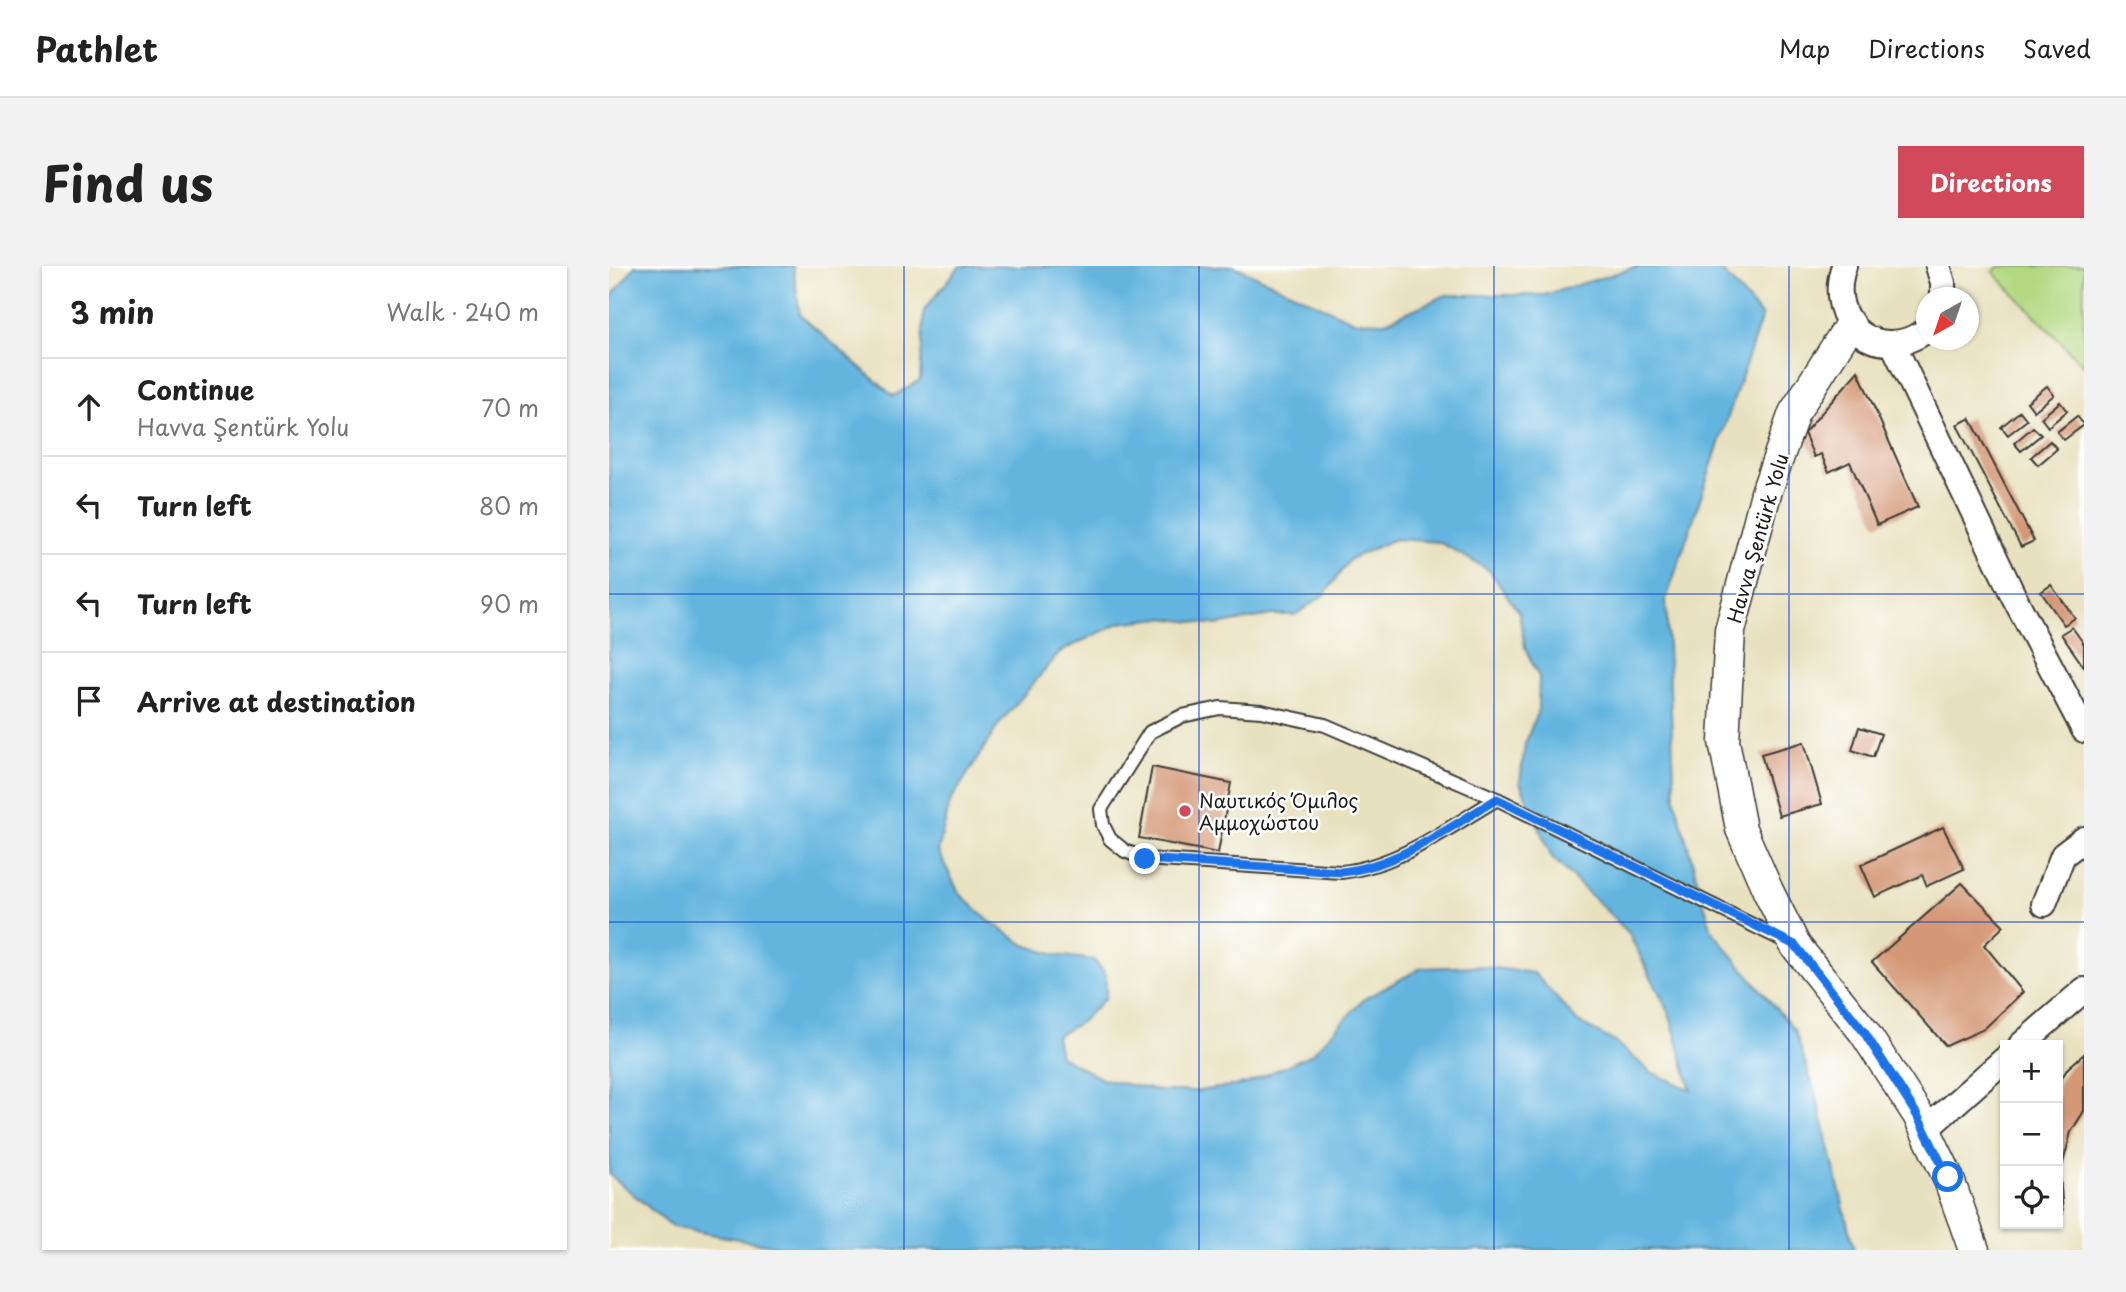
<!DOCTYPE html>
<meta charset="utf-8">
<style>
:root{--surface:#fff;--page:#f2f2f2;--text:#222;--muted:#767676;--line:#e0e0e0;--accent:#d1495b}
body{margin:0;font-family:"Playpen Sans",sans-serif;background:var(--page);color:var(--text)}
.controls{position:absolute;right:21px;bottom:21px;display:grid;overflow:hidden;border-radius:0px;box-shadow:0 2px 5px #0004}
.controls button{width:63px;height:63px;display:grid;place-items:center;padding:0;border:0;border-bottom:2px solid var(--line);background:var(--surface);color:var(--text);font:35px sans-serif}
.compass{position:absolute;left:1307px;top:21px;width:63px;height:63px;border-radius:50%;background:var(--surface);box-shadow:0 2px 5px #0004;rotate:220deg}
.stop{position:absolute;width:21px;height:21px;margin:-16px;border:5px solid #1a73e8;border-radius:50%;background:#fff}
.stop.end{background:#1a73e8;border-color:#fff;box-shadow:0 2px 7px #0008}
.list{margin:0;padding:0;list-style:none}
h2{display:flex;justify-content:space-between;align-items:center;height:91px;margin:0;padding:0 28px;font-size:30px}
h2 small{font-size:23px;font-weight:400;color:var(--muted)}
.list li{display:grid;grid-template-columns:46px 1fr auto;gap:21px;align-items:center;box-sizing:border-box;height:98px;padding:0 28px;border-top:2px solid var(--line)}
.list b{display:block;font-size:26px;white-space:nowrap}
.list p{margin:0;font-size:23px;white-space:nowrap;color:var(--muted)}
.list em{font-size:23px;font-style:normal;color:var(--muted)}
.icon{flex:none;width:38px;height:38px;fill:none;stroke:currentColor;stroke-width:2;stroke-linecap:round;stroke-linejoin:round}
.map{position:relative;flex:none;width:1475px;height:984px;overflow:hidden;border-radius:0px}
header{display:flex;align-items:center;gap:42px;box-sizing:border-box;height:98px;padding:0 35px;background:var(--surface);border-bottom:2px solid var(--line)}
header strong{font-size:33px}
nav{display:flex;gap:38px;margin-inline-start:auto;font-size:24px}
.intro{display:flex;align-items:center;justify-content:space-between;box-sizing:border-box;height:168px;padding:0 42px}
h1{margin:0;font-size:49px}
.button{padding:18px 32px;border-radius:0px;background:var(--accent);color:#fff;font-size:24px;font-weight:700}
main{display:flex;gap:42px;padding:0 42px}
aside{flex:1;background:var(--surface);border-radius:0px;box-shadow:0 2px 5px #0004}
.map>svg:first-child{display:block}
.green{fill:#b3d881;stroke:#687a4e;stroke-width:2}
.water{fill:#64b5df;stroke:#40687e;stroke-width:2;fill-rule:evenodd}
.building{fill:#d49876}
.lines{fill:none;stroke-linecap:round;stroke-linejoin:round}
.service-casing{stroke:#3b3a34;stroke-width:16}
.minor-casing{stroke:#3b3a34;stroke-width:28}
.tertiary-casing{stroke:#3b3a34;stroke-width:33}
.service{stroke:#fff;stroke-width:12}
.minor{stroke:#fff;stroke-width:24}
.tertiary{stroke:#fff;stroke-width:30}
.route{stroke:#1a73e8;stroke-width:9}
.grid{fill:none;stroke:#1d4ed8;stroke-width:2;stroke-opacity:0.55}
.poi-dot{fill:#d1495b;stroke:#fff;stroke-width:2.5}
.labels{text-anchor:middle;dominant-baseline:central;stroke-width:5;stroke-linejoin:round;paint-order:stroke}
.street-label{font-size:19px;fill:#1c1c1c;stroke:#fff}
.poi-label{font-size:19px;fill:#1c1c1c;stroke:#fff;text-anchor:start}
</style>
<header>
<strong>Pathlet</strong>
<nav><a>Map</a><a>Directions</a><a>Saved</a></nav>
</header>
<div class="intro"><h1>Find us</h1><a class="button">Directions</a></div>
<main>
<aside>
<h2>3 min<small>Walk · 240 m</small></h2>
<ul class="list">
<li><svg class="icon" aria-label="ahead" viewBox="0 0 24 24"><path d="M12 20V5M6 11l6-6 6 6"/></svg><div><b>Continue</b><p>Havva Şentürk Yolu</p></div><em>70 m</em></li>
<li><svg class="icon" aria-label="left" viewBox="0 0 24 24"><path d="M17 20v-9H6M10 6l-5 5 5 5"/></svg><div><b>Turn left</b></div><em>80 m</em></li>
<li><svg class="icon" aria-label="left" viewBox="0 0 24 24"><path d="M17 20v-9H6M10 6l-5 5 5 5"/></svg><div><b>Turn left</b></div><em>90 m</em></li>
<li><svg class="icon" aria-label="arrive" viewBox="0 0 24 24"><path d="M6 21V4h12l-3 4 3 4H6"/></svg><div><b>Arrive at destination</b></div></li>
</ul>
</aside>
<div class="map">
<svg width="1475" height="984" viewBox="0 0 1475 984">
<rect width="100%" height="100%" fill="#fff"/>
<filter id="ink" filterUnits="userSpaceOnUse"><feTurbulence type="fractalNoise" baseFrequency=".0143" numOctaves="2"/><feDisplacementMap in="SourceGraphic" scale="14" xChannelSelector="R" yChannelSelector="G"/><feConvolveMatrix kernelMatrix="1 2 1 2 8 2 1 2 1" color-interpolation-filters="sRGB"/></filter>
<filter id="wash" filterUnits="userSpaceOnUse"><feTurbulence type="fractalNoise" baseFrequency=".00686" numOctaves="4" result="noise"/><feDisplacementMap in="SourceGraphic" scale="28" xChannelSelector="R" yChannelSelector="G"/><feGaussianBlur stdDeviation="1.57" result="paint"/><feColorMatrix in="noise" values="0 0 0 0 0 0 0 0 0 0 0 0 0 0 0 0 0 1.4 0 .05"/><feComposite in="paint" operator="in"/></filter>
<g filter="url(#wash)">
<rect width="100%" height="100%" fill="#e8e1bf"/>
<path class="green" d="M 1390,0 L 1475,0 L 1475,100 L 1384,6 Z"/>
<path class="water" d="M 26,0 L 184,0 L 191,49 L 284,130 L 311,114 L 315,44 L 351,0 L 625,0 L 745,55 L 776,56 L 837,29 L 936,29 L 1030,0 L 1111,3 L 1153,50 L 1057,334 L 1066,534 L 1103,665 L 1186,765 L 1209,836 L 1245,984 L 189,984 L 63,961 L 0,908 L 0,34 ZM 786,273 L 830,276 L 881,305 L 910,347 L 916,382 L 930,411 L 929,444 L 916,478 L 911,516 L 942,590 L 1019,666 L 1060,746 L 1082,824 L 1042,806 L 1006,776 L 969,756 L 925,707 L 869,700 L 812,702 L 755,733 L 703,788 L 637,818 L 590,825 L 551,825 L 493,813 L 451,790 L 447,770 L 472,756 L 497,731 L 497,708 L 485,694 L 446,689 L 416,679 L 379,654 L 350,627 L 329,585 L 341,536 L 390,458 L 451,386 L 510,357 L 553,352 L 608,359 L 662,349 L 686,349 L 716,328 L 741,293 Z"/>
<g id="blocks">
<g class="building">
<path d="M 1249,105 L 1309,241 L 1268,259 L 1241,196 L 1220,206 L 1212,188 L 1205,191 L 1195,167 Z"/>
<path d="M 1438,120 L 1445,129 L 1425,145 L 1418,136 Z"/>
<path d="M 1451,136 L 1458,145 L 1439,161 L 1432,152 Z"/>
<path d="M 1411,145 L 1418,154 L 1399,169 L 1392,161 Z"/>
<path d="M 1468,150 L 1475,159 L 1455,174 L 1448,166 Z"/>
<path d="M 1361,152 L 1425,275 L 1412,281 L 1348,159 Z"/>
<path d="M 1424,161 L 1432,169 L 1412,185 L 1405,177 Z"/>
<path d="M 1441,175 L 1448,183 L 1429,199 L 1422,191 Z"/>
<path d="M 1442,319 L 1466,352 L 1455,359 L 1432,326 Z"/>
<path d="M 1463,361 L 1475,378 L 1475,401 L 1452,368 Z"/>
<path d="M 1250,461 L 1272,468 L 1264,491 L 1243,484 Z"/>
<path d="M 1195,476 L 1213,538 L 1170,550 L 1152,488 Z"/>
<path d="M 543,501 L 622,517 L 609,587 L 530,572 Z"/>
<path d="M 1334,561 L 1355,603 L 1318,620 L 1313,609 L 1266,631 L 1252,599 Z"/>
<path d="M 1353,617 L 1395,660 L 1375,679 L 1414,726 L 1375,763 L 1337,780 L 1263,696 Z"/>
<path d="M 1475,788 L 1475,845 L 1462,866 L 1451,909 L 1454,948 L 1449,948 L 1449,818 L 1459,802 Z"/>
</g>
</g>
</g>
<g filter="url(#ink)">
<use href="#blocks" fill-opacity="0" stroke="#3b3a34" stroke-width="2"/>
<g class="lines">
<g class="service-casing">
<path id="service" d="M 888,533 C 839,562 789,600 732,606 L 536,593 L 516,585 L 501,573 L 494,559 L 492,543 L 541,466 L 573,450 L 611,442 L 652,445 L 716,459 L 888,533 L 1180,677"/>
</g>
<g class="minor-casing">
<g id="minor">
<path d="M 1235,0 C 1215,56 1268,100 1318,64"/>
<path d="M 1329,0 L 1334,17 L 1334,32"/>
<path d="M 1284,78 L 1404,329 L 1475,464"/>
<path d="M 1435,638 L 1454,589 L 1475,573"/>
<path d="M 1412,779 L 1475,724"/>
<path d="M 1315,865 L 1396,793"/>
</g>
</g>
<g class="tertiary-casing">
<path id="tertiary" d="M 1241,59 L 1185,147 L 1157,227 L 1121,365 L 1115,475 L 1132,563 L 1159,625 L 1186,679 L 1255,766 L 1309,849 L 1339,911 L 1365,984"/>
</g>
<use href="#service" class="service"/>
<use href="#minor" class="minor"/>
<use href="#tertiary" class="tertiary"/>
</g>
</g>
<g class="lines" filter="url(#ink)">
<path class="route" d="M 536,593 L 732,606 C 789,600 839,562 888,533 L 1186,679 L 1255,766 L 1308,849 L 1339,911"/>
</g>
<path class="grid" d="M 295,0 L 295,984M 590,0 L 590,984M 885,0 L 885,984M 1180,0 L 1180,984M 0,328 L 1475,328M 0,656 L 1475,656"/>
<circle class="poi-dot" cx="576" cy="545" r="7"/>
<g class="labels">
<g class="street-label">
<text transform="translate(1148 272) rotate(-74)">Havva Şentürk Yolu</text>
</g>
<g class="poi-label">
<text x="590" y="534">Ναυτικός Όμιλος<tspan x="590" dy="22">Αμμοχώστου</tspan></text>
</g>
</g>
</svg>
<div class="controls">
<button>+</button>
<button>−</button>
<button><svg class="icon" aria-label="locate" viewBox="0 0 24 24"><circle cx="12" cy="12" r="6"/><path d="M12 2v4M12 18v4M2 12h4M18 12h4"/></svg></button>
</div>
<svg class="compass" viewBox="-18 -18 36 36"><path d="M0-13l5 13h-10z" fill="#e53935"/><path d="M0 13l5-13h-10z" fill="#767676"/></svg>
<div class="stop" style="left:1339px;top:911px"></div>
<div class="stop end" style="left:536px;top:593px"></div>
</div>
</main>
